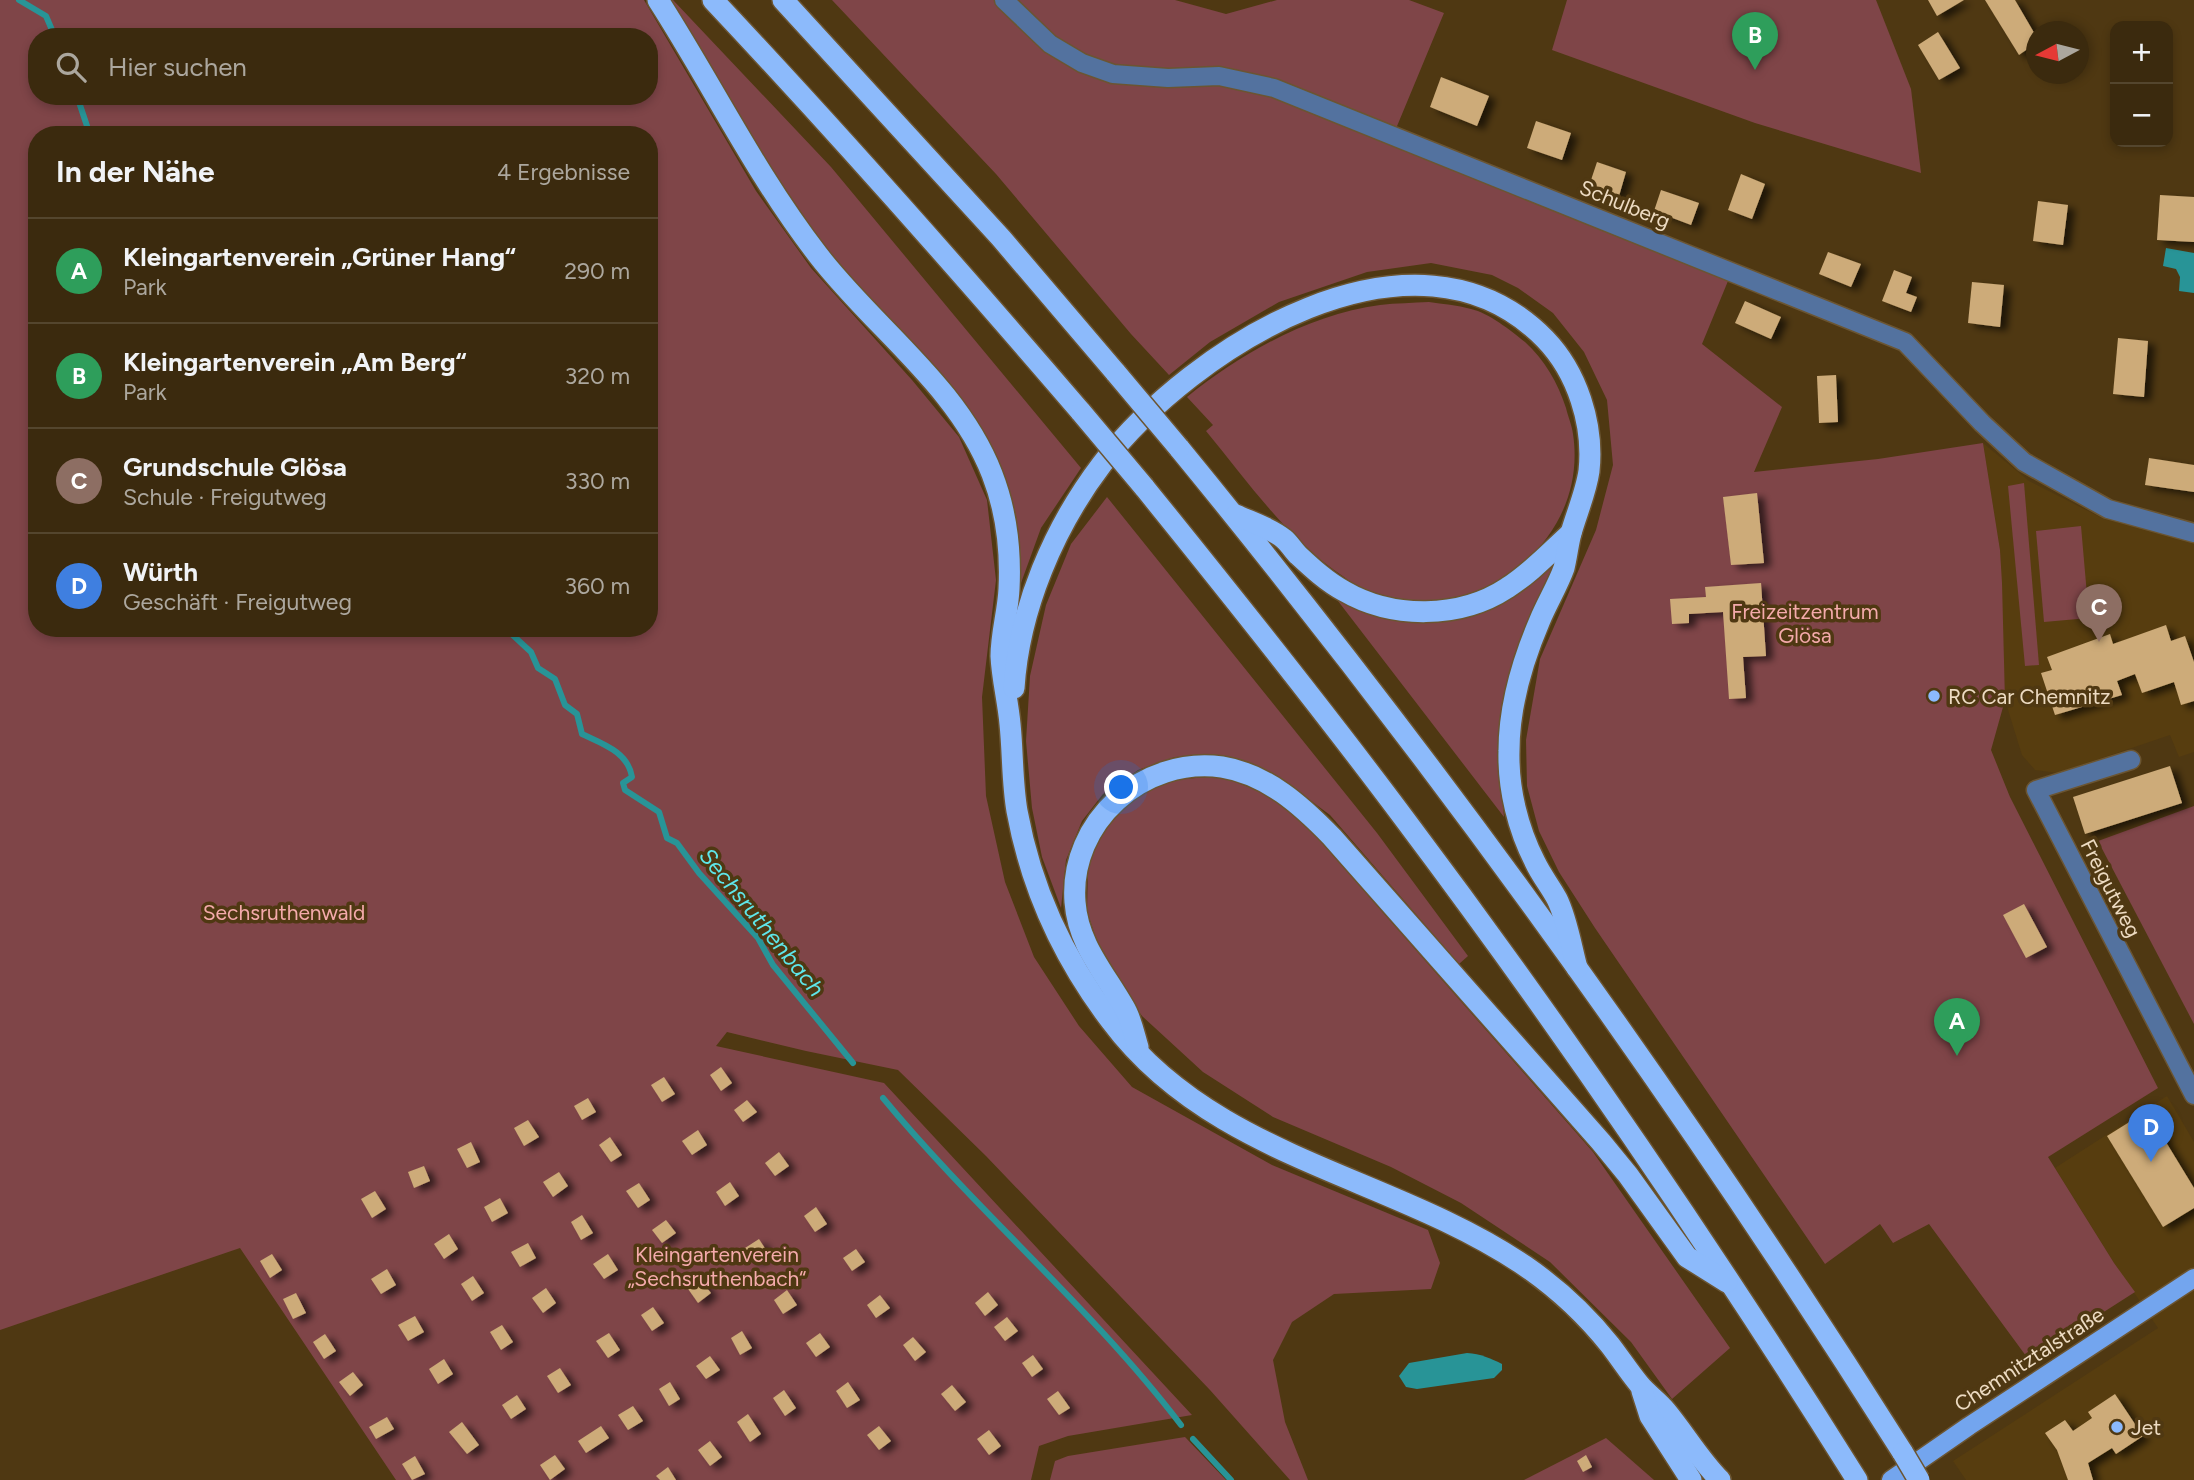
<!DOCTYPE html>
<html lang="de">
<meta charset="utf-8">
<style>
:root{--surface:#3b2a0e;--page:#423217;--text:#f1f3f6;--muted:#aca79e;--line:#54462e;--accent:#8bb9fc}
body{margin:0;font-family:Figtree,sans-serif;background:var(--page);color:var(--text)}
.controls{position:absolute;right:21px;top:21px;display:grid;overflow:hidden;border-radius:14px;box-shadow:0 4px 10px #0003}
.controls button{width:63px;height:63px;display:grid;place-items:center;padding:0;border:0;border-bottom:2px solid var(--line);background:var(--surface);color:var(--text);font:35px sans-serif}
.compass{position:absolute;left:2026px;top:21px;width:63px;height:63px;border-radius:50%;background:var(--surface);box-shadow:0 4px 10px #0003;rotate:263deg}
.you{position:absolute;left:1122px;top:788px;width:24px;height:24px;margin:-18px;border:5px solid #fff;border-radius:50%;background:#1a73e8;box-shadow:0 0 0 10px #1a73e833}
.badge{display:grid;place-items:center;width:46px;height:46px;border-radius:50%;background:var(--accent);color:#fff;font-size:23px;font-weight:700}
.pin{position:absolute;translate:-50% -58px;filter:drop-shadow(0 2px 4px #0008)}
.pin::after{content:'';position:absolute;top:37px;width:24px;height:21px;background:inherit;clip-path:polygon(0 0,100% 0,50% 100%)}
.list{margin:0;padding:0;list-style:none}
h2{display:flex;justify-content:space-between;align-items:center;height:91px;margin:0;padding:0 28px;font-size:30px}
h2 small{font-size:23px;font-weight:400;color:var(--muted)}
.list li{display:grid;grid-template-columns:46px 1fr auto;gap:21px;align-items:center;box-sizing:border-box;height:105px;padding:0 28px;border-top:2px solid var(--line)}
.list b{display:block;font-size:26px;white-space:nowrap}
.list p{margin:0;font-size:23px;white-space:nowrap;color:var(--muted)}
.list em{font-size:23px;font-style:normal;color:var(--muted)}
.icon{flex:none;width:38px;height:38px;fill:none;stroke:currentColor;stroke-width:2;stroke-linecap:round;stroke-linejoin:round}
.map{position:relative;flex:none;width:2194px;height:1480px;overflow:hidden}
.search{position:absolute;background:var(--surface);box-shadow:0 4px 10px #0003;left:28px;top:28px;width:630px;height:77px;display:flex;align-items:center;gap:18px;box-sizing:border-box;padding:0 24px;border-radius:28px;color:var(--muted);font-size:26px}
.panel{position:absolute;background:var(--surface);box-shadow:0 4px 10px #0003;left:28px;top:126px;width:630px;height:511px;border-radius:28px}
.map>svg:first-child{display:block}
.built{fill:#573d0f}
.green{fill:#7f4548;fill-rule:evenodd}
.water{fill:#289497}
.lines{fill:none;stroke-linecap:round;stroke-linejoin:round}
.stream{stroke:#289497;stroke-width:6}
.building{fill:#cdab79;filter:url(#shadow)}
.minor-casing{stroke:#6b5532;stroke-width:21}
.major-casing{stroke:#6b5532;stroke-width:21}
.highway-casing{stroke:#6b5532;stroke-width:24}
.minor{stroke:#53729f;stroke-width:18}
.major{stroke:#73a5ee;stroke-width:18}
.highway{stroke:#8cbafb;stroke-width:21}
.highway-bridge-casing{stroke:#6b5532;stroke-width:24;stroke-linecap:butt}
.highway-bridge{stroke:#8cbafb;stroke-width:21}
.poi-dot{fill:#8bb9fc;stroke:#4f3812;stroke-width:2.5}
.labels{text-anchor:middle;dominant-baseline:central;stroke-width:7;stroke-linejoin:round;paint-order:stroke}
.street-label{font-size:21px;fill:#eddbc2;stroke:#4f3812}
.park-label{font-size:21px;fill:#f4aaab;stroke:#4f3812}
.poi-label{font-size:21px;fill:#eddbc2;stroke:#4f3812;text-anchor:start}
.water-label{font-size:23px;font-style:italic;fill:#5ee6e9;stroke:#4f3812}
</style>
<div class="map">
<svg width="2194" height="1480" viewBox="0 0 2194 1480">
<defs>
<filter id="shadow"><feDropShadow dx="7" dy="4" stdDeviation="3.5" flood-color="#0009"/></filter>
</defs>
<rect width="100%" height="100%" fill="#4f3812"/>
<g class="built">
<path d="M 1983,443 L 2029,481 L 2102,518 L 2181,539 L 2194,538 L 2194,752 L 2179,757 L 2170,735 L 2058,773 L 2035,770 L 2022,755 L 2005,700 L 2000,550 Z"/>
<path d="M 2167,1096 L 2194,1142 L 2194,1480 L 1966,1480 L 1953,1461 L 2158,1328 L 2114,1263 L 2055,1168 Z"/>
</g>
<g class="green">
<path d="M 0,0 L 644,0 L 756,191 L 811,268 L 912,380 L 959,437 L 987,500 L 996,580 L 982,697 L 986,796 L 1005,882 L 1034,957 L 1079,1026 L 1132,1087 L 1272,1165 L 1428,1230 L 1440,1263 L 1431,1289 L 1334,1294 L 1292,1322 L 1273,1360 L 1285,1422 L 1308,1480 L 1290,1480 L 1210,1390 L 986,1156 L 898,1070 L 806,1051 L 727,1032 L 716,1046 L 884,1083 L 1192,1415 L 1068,1436 L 1039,1446 L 1031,1480 L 396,1480 L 240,1248 L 0,1330 ZM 37,37 L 649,37 L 649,96 L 37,96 ZM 37,135 L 649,135 L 649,628 L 37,628 Z"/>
<path d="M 669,0 L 673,0 L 831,167 L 1081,468 L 1041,528 L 1017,594 L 972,417 L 826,249 L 746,131 Z"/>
<path d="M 832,0 L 1175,0 L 1226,14 L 1277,0 L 1409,0 L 1444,13 L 1390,143 L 1728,281 L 1702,344 L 1782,407 L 1754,472 L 1878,459 L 1983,443 L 2000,550 L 2002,583 L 2005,700 L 1991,750 L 2010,797 L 2158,1088 L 2048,1157 L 2114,1263 L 2135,1292 L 2029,1360 L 1929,1224 L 1893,1243 L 1880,1224 L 1825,1264 L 1595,928 L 1559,872 L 1539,831 L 1527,786 L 1526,740 L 1540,659 L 1596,530 L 1613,465 L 1607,400 L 1584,352 L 1553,313 L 1518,288 L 1492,275 L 1431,263 L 1367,272 L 1279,302 L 1210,342 L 1169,375 L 1131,334 L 996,174 Z"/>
<path d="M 1567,0 L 1876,0 L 1911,89 L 1921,173 L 1755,123 L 1552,50 Z"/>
<path d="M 1429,302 C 1443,304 1457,305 1471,309 C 1489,313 1510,330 1525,342 C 1544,359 1558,383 1566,408 C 1568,417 1572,425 1573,434 C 1590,546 1469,633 1366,591 C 1358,588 1351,582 1344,577 C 1288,540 1248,482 1206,431 L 1213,425 L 1187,397 C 1240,354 1310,314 1380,305 C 1396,303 1413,303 1429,302 Z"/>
<path d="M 2024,483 L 2039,665 L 2025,666 L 2008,486 Z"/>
<path d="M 1107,497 L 1377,833 L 1468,956 L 1459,964 L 1330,815 L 1291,786 L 1253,764 L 1215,756 L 1175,757 L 1138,770 L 1103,794 L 1082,821 L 1066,860 L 1061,908 L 1042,857 L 1032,808 L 1026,741 L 1030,676 L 1046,605 L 1071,544 Z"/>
<path d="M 2081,526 L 2089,618 L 2044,622 L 2036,531 Z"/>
<path d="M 1555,564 C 1539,601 1517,639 1508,678 C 1498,724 1500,770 1504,817 L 1338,601 C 1358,607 1392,621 1411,622 C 1469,626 1511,596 1555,564 Z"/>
<path d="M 1219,776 L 1265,793 L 1300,818 L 1593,1152 L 1730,1348 L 1672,1399 L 1631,1342 L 1550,1262 L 1461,1203 L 1391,1167 L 1273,1117 L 1203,1072 L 1142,1016 L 1103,960 L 1087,911 L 1088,865 L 1105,827 L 1139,795 L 1172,780 Z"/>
<path d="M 2194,806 L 2194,1024 L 2098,841 Z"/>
<path d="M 1185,1437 L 1226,1480 L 1050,1480 L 1055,1461 L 1068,1456 Z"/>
<path d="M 1606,1438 L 1654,1480 L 1524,1480 Z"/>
</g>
<g class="water">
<path d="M 2166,248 L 2194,253 L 2194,293 L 2179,291 L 2180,277 L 2176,269 L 2163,266 Z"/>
<path d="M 1467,1353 C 1481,1354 1490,1358 1502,1364 L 1502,1370 L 1494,1378 L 1417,1389 L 1406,1387 L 1399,1376 L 1409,1363 Z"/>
</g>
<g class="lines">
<g class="stream">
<path d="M 19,0 L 46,16 L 55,37"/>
<path d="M 77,96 L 88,129 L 95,135"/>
<path d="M 505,628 L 531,652 L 538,668 L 555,679 L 565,705 L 577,714 L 582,734 C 603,744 628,752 632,777 L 623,783 L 625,790 L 659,812 L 667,838 L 677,843 L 699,873 L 758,938 L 773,965 L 853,1063"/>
<path d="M 883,1098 C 977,1212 1091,1307 1181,1425"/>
<path d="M 1193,1439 L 1231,1480"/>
</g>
</g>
<g class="building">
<path d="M 1928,0 L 1964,0 L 1937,16 Z"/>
<path d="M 1985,0 L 2015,0 L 2036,36 L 2036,43 L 2019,55 Z"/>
<path d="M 1938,32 L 1960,68 L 1939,80 L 1918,45 Z"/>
<path d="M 1441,77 L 1489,96 L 1477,126 L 1430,107 Z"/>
<path d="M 1536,121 L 1571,133 L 1562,160 L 1527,148 Z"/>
<path d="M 1597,162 L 1626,172 L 1619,196 L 1589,186 Z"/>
<path d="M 1741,174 L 1765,184 L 1752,219 L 1728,210 Z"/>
<path d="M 1661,190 L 1699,203 L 1691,225 L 1654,211 Z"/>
<path d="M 2160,195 L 2194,197 L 2194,242 L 2157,240 Z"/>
<path d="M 2038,201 L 2068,205 L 2063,245 L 2033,241 Z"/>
<path d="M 1828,252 L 1861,264 L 1851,287 L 1819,274 Z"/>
<path d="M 1894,270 L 1912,277 L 1906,293 L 1917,297 L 1911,312 L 1882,301 Z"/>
<path d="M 1972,282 L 2004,285 L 2000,327 L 1968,323 Z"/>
<path d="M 1745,301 L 1781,317 L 1771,339 L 1735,323 Z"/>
<path d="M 2118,338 L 2148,341 L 2144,397 L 2113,394 Z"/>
<path d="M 1836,375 L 1838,422 L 1819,423 L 1817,376 Z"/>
<path d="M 2149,458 L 2194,465 L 2194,492 L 2145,485 Z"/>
<path d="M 1757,493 L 1764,563 L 1731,565 L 1723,497 Z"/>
<path d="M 1761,583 L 1766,656 L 1743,657 L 1746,698 L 1729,699 L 1723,612 L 1689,614 L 1689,623 L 1672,624 L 1670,599 L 1706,597 L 1705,587 Z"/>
<path d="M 2166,625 L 2171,641 L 2185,636 L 2194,662 L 2194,701 L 2181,705 L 2174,682 L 2142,693 L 2135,674 L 2117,681 L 2122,695 L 2055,715 L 2041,673 L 2052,670 L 2047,657 L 2110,634 L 2113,644 Z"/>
<path d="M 2170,766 L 2182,803 L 2085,834 L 2073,797 Z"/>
<path d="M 2024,904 L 2047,947 L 2026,958 L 2003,915 Z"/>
<path d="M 721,1067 L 732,1083 L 721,1091 L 710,1075 Z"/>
<path d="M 664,1077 L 675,1094 L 662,1102 L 651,1085 Z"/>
<path d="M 588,1098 L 596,1112 L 582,1120 L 574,1106 Z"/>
<path d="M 747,1100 L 757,1112 L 743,1122 L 734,1110 Z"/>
<path d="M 2147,1111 L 2194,1188 L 2194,1208 L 2163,1227 L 2107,1136 Z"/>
<path d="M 528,1120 L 539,1137 L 524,1146 L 514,1128 Z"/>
<path d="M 698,1130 L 707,1145 L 692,1155 L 682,1141 Z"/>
<path d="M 610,1137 L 622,1155 L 611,1162 L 599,1145 Z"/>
<path d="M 471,1142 L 480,1162 L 467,1168 L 457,1149 Z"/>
<path d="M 779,1152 L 789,1166 L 775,1176 L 765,1163 Z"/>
<path d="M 424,1166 L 430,1181 L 414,1188 L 408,1172 Z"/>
<path d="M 559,1172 L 568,1186 L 553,1197 L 543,1182 Z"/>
<path d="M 730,1182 L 739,1196 L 725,1206 L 716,1192 Z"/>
<path d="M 639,1183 L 650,1200 L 638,1208 L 626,1191 Z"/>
<path d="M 375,1191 L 386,1209 L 372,1218 L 361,1199 Z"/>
<path d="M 500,1198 L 508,1213 L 492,1222 L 484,1207 Z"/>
<path d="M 816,1207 L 827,1224 L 815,1232 L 804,1216 Z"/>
<path d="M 582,1215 L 593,1233 L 581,1240 L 571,1222 Z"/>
<path d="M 666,1220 L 676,1233 L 662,1243 L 652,1230 Z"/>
<path d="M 449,1234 L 458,1249 L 444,1259 L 434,1244 Z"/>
<path d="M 759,1239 L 768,1253 L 754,1262 L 745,1248 Z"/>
<path d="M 528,1243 L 536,1258 L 520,1267 L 511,1252 Z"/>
<path d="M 856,1249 L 865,1262 L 852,1271 L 843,1258 Z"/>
<path d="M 272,1254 L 282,1270 L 270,1278 L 260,1261 Z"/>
<path d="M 608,1254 L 618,1270 L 604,1279 L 593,1264 Z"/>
<path d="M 387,1269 L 396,1285 L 381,1294 L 371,1279 Z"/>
<path d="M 473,1276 L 484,1293 L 472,1301 L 461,1284 Z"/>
<path d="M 698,1277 L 711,1293 L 698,1303 L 686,1286 Z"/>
<path d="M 546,1288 L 556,1303 L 543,1313 L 532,1298 Z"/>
<path d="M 787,1290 L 797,1305 L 783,1314 L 774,1300 Z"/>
<path d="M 988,1292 L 998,1305 L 985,1316 L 975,1303 Z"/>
<path d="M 296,1293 L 306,1313 L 293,1319 L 283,1299 Z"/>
<path d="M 880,1295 L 890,1308 L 876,1318 L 867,1305 Z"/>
<path d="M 653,1307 L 664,1323 L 652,1331 L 641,1315 Z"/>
<path d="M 415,1316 L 424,1332 L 408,1341 L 398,1325 Z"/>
<path d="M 1007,1317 L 1018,1331 L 1005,1341 L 994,1327 Z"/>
<path d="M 502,1325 L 513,1342 L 501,1350 L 490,1332 Z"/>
<path d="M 742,1331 L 752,1348 L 740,1355 L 731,1338 Z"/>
<path d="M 609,1333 L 620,1350 L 608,1358 L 596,1341 Z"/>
<path d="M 820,1333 L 830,1347 L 816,1357 L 806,1343 Z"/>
<path d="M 325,1334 L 336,1351 L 324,1359 L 313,1342 Z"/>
<path d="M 913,1337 L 926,1352 L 915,1361 L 903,1345 Z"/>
<path d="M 1033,1355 L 1043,1369 L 1032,1377 L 1022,1363 Z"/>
<path d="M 710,1356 L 720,1370 L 706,1379 L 696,1366 Z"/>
<path d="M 444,1359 L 453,1374 L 438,1384 L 429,1369 Z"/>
<path d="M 560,1368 L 571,1385 L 558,1393 L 547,1376 Z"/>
<path d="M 353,1372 L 363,1385 L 350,1396 L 339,1382 Z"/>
<path d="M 670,1382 L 680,1399 L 669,1406 L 659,1389 Z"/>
<path d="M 848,1382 L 860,1400 L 847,1408 L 836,1391 Z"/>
<path d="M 952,1385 L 966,1402 L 955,1411 L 941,1394 Z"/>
<path d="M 784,1390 L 796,1408 L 785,1416 L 773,1398 Z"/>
<path d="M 1058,1391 L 1070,1408 L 1059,1415 L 1047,1399 Z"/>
<path d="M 2115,1394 L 2143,1436 L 2116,1454 L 2112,1448 L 2088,1463 L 2093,1480 L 2068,1480 L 2057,1450 L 2045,1433 L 2065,1420 L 2073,1431 L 2092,1418 L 2088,1412 Z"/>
<path d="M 517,1395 L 526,1409 L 511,1419 L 502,1405 Z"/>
<path d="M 633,1406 L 643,1421 L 628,1430 L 618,1415 Z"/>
<path d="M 748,1414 L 761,1434 L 750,1442 L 737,1422 Z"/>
<path d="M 387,1417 L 394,1429 L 376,1439 L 369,1427 Z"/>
<path d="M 462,1422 L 479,1445 L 467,1454 L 449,1432 Z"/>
<path d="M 601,1426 L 609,1438 L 586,1453 L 578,1441 Z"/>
<path d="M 879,1426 L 891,1441 L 879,1450 L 867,1435 Z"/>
<path d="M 989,1430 L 1001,1446 L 989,1455 L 977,1439 Z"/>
<path d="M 710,1441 L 722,1457 L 710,1466 L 698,1450 Z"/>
<path d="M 555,1455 L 565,1469 L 550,1480 L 540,1465 Z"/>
<path d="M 1586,1455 L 1592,1467 L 1583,1472 L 1577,1461 Z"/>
<path d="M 415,1456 L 425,1474 L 412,1480 L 402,1464 Z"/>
<path d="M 668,1467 L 676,1480 L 660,1480 L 656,1476 Z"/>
</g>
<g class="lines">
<g class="minor-casing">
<g id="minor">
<path d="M 1004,0 L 1050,44 L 1082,63 L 1113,74 L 1168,78 L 1219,76 L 1274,88 L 1905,342 L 1982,423 L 2024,462 L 2108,509 L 2194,533"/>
<path d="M 2131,760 L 2036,790 L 2194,1095"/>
</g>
</g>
<g class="major-casing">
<path id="major" d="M 1891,1480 L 1969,1426 L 2194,1278"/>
</g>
<g class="highway-casing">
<g id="highway">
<path d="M 658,0 C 712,84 756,175 818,255 C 874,328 958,386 992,474 C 1006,510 1011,550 1009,589 C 1008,611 1001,634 1001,656 C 1002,679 1008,701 1010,724 C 1013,753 1012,782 1017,811 C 1031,888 1064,959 1111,1021 C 1213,1158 1391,1175 1525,1266 C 1557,1288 1586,1315 1610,1345 C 1620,1358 1629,1372 1639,1384 C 1647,1394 1658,1401 1666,1411 C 1685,1434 1700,1460 1720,1480"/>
<path d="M 713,0 C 839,134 961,272 1081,412"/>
<path d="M 783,0 L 1001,238 L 1116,373"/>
<path d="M 1179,448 C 1441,768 1683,1104 1903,1453"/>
<path d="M 1144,487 C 1233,597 1321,707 1406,821 C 1566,1034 1716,1255 1857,1480"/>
<path d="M 1236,515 C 1251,522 1271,528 1284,539 C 1289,543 1293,550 1298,555 C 1312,568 1327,582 1344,591 C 1392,619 1460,619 1507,588 C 1531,573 1550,552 1571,533"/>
<path d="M 1014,688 C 1019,609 1054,527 1102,464 C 1191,348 1415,206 1545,339 C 1577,372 1594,424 1589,471 C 1586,492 1577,512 1571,533 C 1568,544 1567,556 1564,568 C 1558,585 1547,603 1540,620 C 1522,662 1509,706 1509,751 C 1508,789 1518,829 1535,862 C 1541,875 1550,886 1557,899 C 1567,919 1571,946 1577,968"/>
<path d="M 1138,1047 C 1134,1034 1131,1018 1124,1007 C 1104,972 1078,944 1075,902 C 1069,822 1143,756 1222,767 C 1267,774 1302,806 1332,837 L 1601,1142 L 1628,1175 L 1687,1257 L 1727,1282"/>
<path d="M 1642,1391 L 1650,1416 L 1691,1480"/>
</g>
</g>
<use href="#minor" class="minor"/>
<use href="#major" class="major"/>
<use href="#highway" class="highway"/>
<g class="highway-bridge-casing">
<g id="highway-bridge">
<path d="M 1116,373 L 1179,448"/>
<path d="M 1081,412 L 1144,487"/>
<path d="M 1903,1453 L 1919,1480"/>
</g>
</g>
<use href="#highway-bridge" class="highway-bridge"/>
</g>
<g class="poi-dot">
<circle cx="1934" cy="696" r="7"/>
<circle cx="2117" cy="1427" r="7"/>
</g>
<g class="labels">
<g class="street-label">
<text transform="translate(1625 204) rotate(22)">Schulberg</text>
<text transform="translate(2111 888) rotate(63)">Freigutweg</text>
<text transform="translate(2029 1359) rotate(-33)">Chemnitztalstraße</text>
</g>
<g class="park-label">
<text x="1805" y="611">Freizeitzentrum<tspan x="1805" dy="24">Glösa</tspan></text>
<text x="284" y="912">Sechsruthenwald</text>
<text x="717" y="1254">Kleingartenverein<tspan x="717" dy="24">„Sechsruthenbach“</tspan></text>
</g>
<g class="poi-label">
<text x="1948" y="696">RC Car Chemnitz</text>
<text x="2131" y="1427">Jet</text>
</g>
<g class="water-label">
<text transform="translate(762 922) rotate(51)">Sechsruthenbach</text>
</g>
</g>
</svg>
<div class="controls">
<button>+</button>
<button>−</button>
</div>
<svg class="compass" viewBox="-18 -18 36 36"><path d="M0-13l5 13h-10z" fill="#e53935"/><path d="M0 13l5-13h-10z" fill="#aca79e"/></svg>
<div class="you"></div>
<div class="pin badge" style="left:1957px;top:1056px;background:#2e9e5b">A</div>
<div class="pin badge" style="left:1755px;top:70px;background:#2e9e5b">B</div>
<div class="pin badge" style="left:2099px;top:642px;background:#8d6e63">C</div>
<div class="pin badge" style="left:2151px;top:1162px;background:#3f7fe0">D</div>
<div class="search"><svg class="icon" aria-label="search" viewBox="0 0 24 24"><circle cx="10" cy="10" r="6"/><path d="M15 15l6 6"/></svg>Hier suchen</div>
<section class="panel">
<h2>In der Nähe<small>4 Ergebnisse</small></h2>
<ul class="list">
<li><span class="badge" style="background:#2e9e5b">A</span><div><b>Kleingartenverein „Grüner Hang“</b><p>Park</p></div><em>290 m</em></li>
<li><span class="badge" style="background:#2e9e5b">B</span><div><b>Kleingartenverein „Am Berg“</b><p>Park</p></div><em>320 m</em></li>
<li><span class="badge" style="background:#8d6e63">C</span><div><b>Grundschule Glösa</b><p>Schule · Freigutweg</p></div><em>330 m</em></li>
<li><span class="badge" style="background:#3f7fe0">D</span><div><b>Würth</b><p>Geschäft · Freigutweg</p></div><em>360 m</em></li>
</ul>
</section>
</div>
